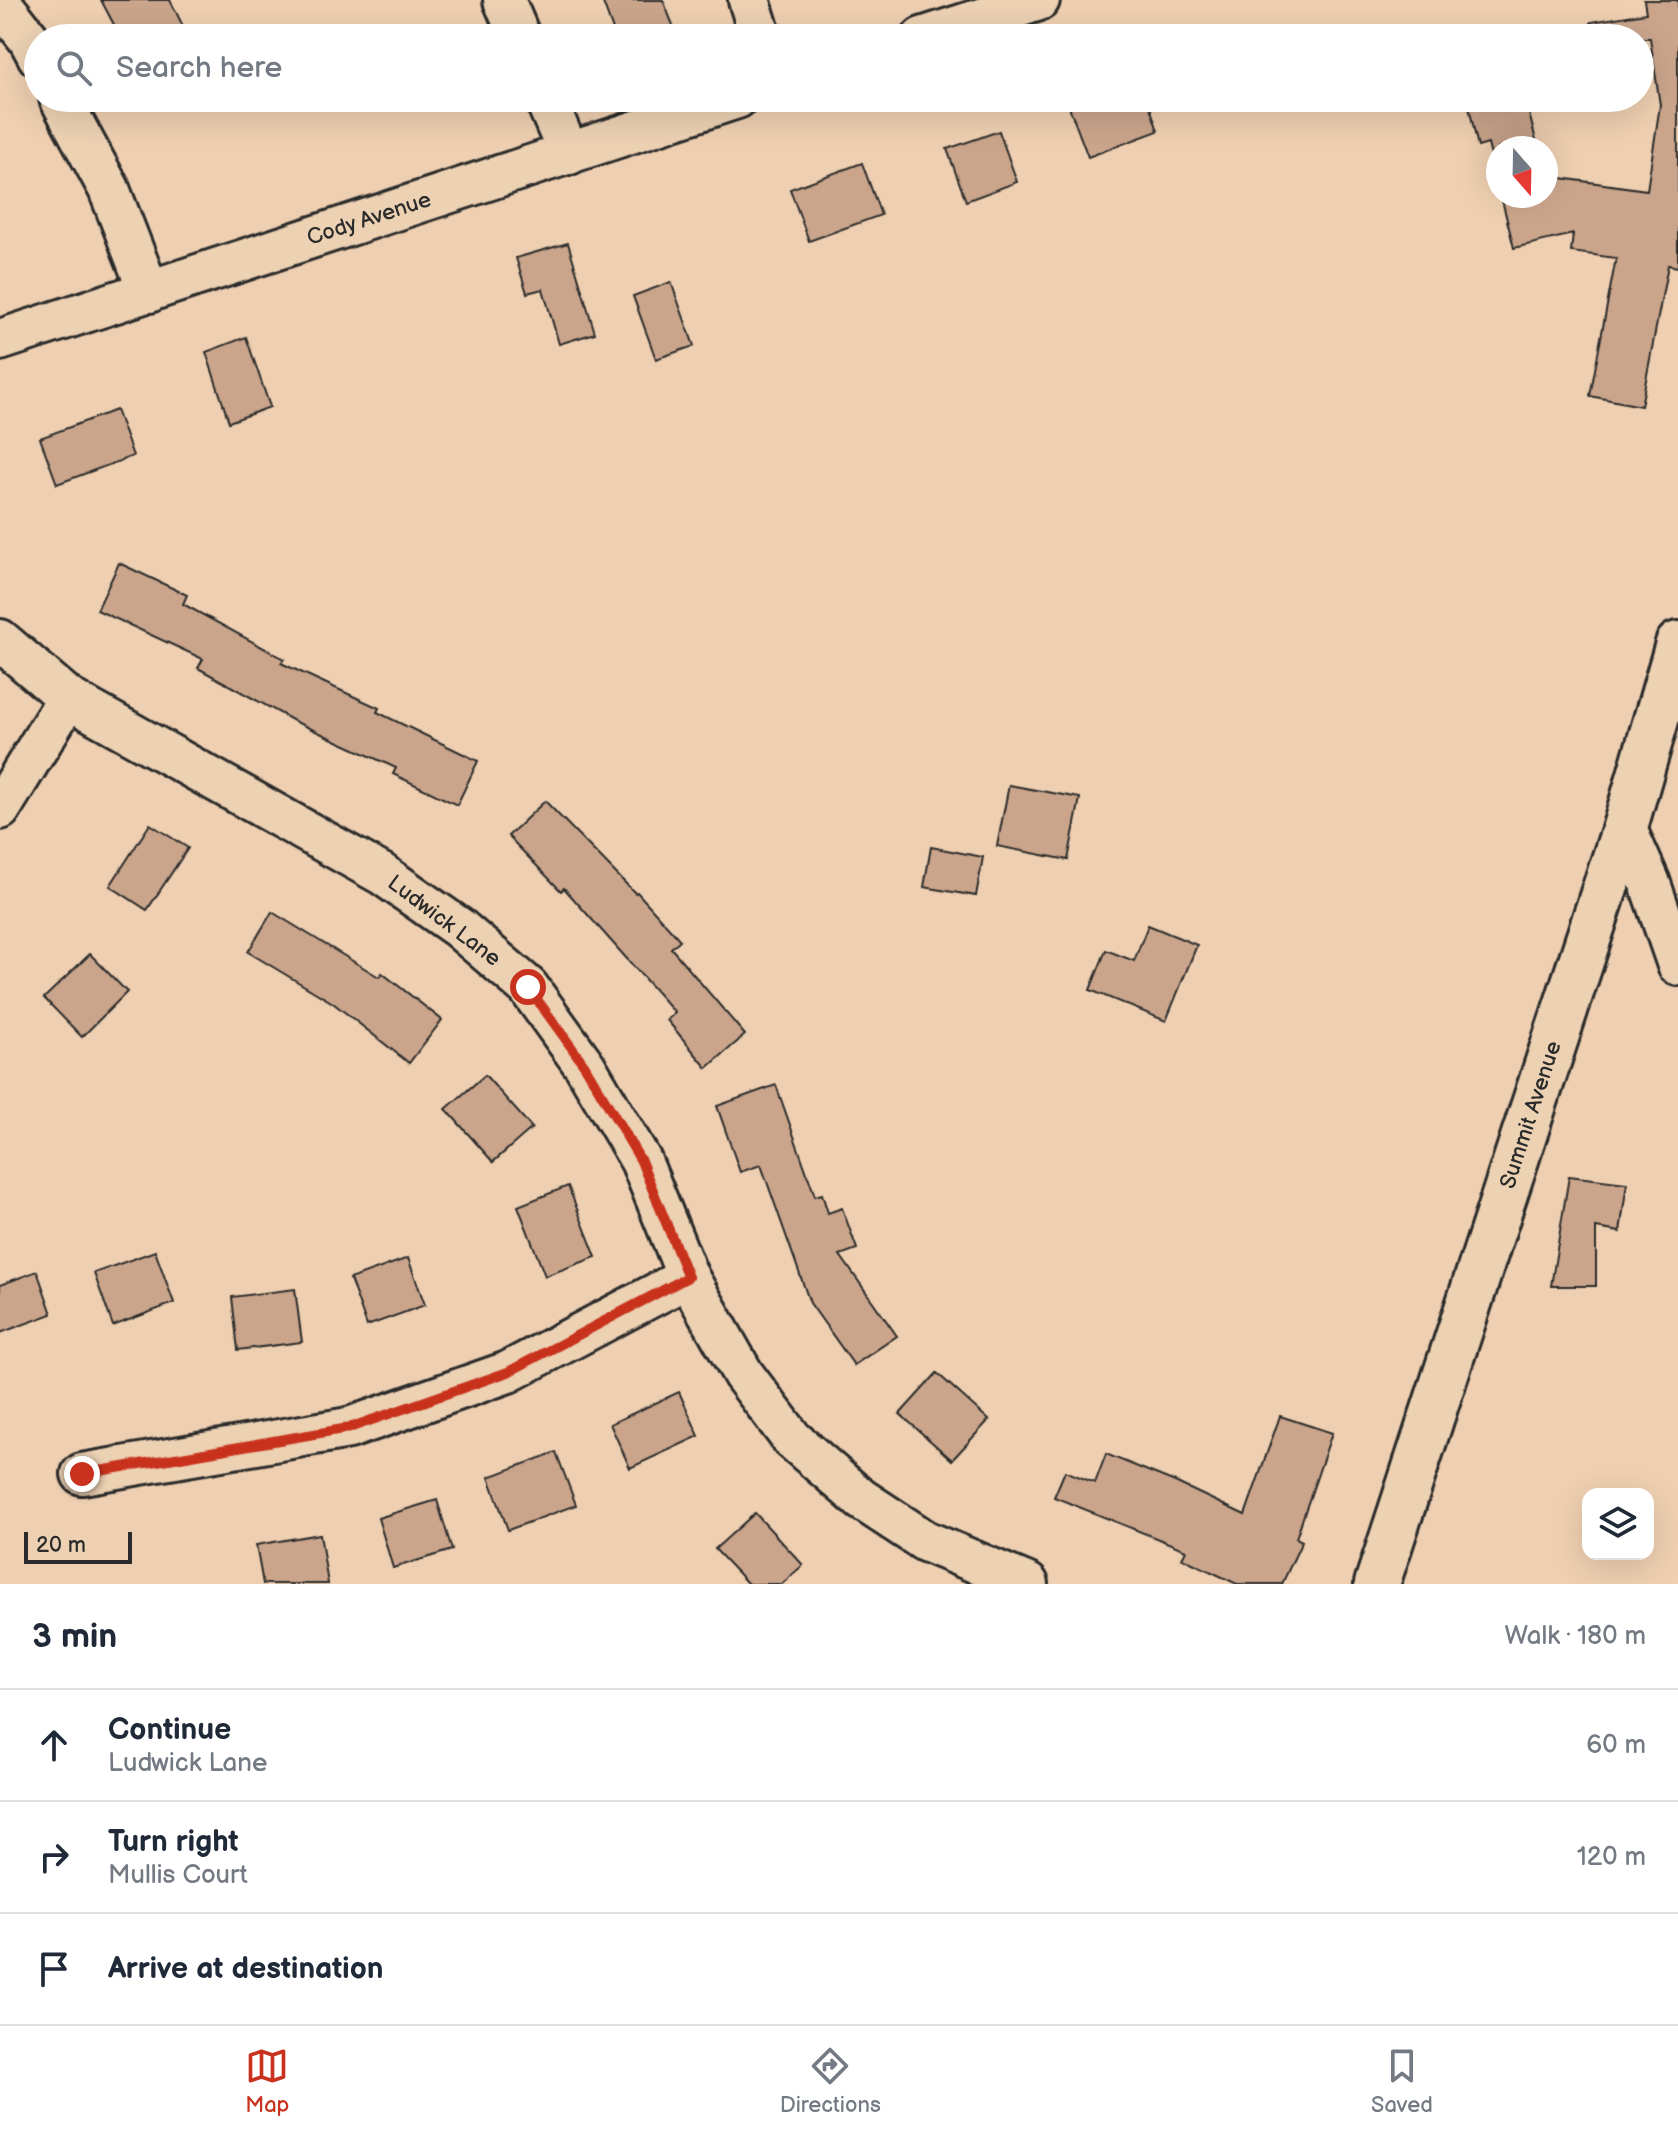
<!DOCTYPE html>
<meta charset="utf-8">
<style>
:root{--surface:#fff;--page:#f2f2f3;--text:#1f2937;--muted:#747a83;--line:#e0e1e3;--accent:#c8321e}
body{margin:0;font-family:"Balsamiq Sans",sans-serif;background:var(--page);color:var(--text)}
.controls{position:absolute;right:24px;bottom:24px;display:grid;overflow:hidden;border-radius:16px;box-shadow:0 8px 32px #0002}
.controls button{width:72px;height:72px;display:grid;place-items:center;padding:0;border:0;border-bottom:2px solid var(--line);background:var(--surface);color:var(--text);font:40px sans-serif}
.compass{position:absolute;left:1486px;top:136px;width:72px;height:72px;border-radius:50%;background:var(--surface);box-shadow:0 8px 32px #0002;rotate:160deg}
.scale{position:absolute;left:24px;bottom:20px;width:108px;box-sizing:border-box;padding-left:8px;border:4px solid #2b2b2b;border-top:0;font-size:22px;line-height:28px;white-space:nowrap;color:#2b2b2b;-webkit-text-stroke:6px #ecd1b3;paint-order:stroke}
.stop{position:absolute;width:24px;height:24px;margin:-18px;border:6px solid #c8321e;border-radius:50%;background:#fff}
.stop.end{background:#c8321e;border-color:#fff;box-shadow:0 2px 8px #0008}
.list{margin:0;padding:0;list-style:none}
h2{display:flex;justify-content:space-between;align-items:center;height:104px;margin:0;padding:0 32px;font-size:34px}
h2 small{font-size:26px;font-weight:400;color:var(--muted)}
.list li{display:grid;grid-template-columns:52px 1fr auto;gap:24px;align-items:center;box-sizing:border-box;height:112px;padding:0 32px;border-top:2px solid var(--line)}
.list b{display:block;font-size:30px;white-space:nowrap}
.list p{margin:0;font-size:26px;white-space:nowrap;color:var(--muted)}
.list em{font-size:26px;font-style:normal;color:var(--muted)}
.icon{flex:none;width:44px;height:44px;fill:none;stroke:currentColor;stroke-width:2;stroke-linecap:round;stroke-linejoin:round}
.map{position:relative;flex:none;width:1678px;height:1584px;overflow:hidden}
.search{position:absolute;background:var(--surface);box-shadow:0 8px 32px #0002;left:24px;right:24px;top:24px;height:88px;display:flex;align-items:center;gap:20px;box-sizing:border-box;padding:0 28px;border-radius:44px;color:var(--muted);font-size:30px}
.sheet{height:440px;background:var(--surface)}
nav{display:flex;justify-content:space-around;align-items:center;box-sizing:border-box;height:112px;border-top:2px solid var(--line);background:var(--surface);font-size:22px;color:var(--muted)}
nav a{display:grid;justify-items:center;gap:4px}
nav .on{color:var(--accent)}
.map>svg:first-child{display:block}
.building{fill:#caa58c;stroke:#2b2b2b;stroke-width:2}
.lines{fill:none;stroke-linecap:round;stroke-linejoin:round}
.minor-casing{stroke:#2b2b2b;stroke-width:46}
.secondary-casing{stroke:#2b2b2b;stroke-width:50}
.minor{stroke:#ecd1b3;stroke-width:40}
.secondary{stroke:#ecd1b3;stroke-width:44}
.route{stroke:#c8321e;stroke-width:10}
.labels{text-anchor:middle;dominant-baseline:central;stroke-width:6;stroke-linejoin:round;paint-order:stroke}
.street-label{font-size:22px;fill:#2b2b2b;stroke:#ecd1b3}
</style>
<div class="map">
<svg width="1678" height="1584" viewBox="0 0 1678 1584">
<rect width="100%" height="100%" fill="#eecfb1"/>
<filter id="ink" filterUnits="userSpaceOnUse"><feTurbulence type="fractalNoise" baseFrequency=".0125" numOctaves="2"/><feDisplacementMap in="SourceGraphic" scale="16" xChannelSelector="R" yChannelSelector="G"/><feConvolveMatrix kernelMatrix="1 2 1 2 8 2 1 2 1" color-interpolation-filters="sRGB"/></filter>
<g filter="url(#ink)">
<g class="building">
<path d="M 101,0 L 170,0 L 184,28 L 165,38 L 121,38 Z"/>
<path d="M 602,0 L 663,0 L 674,28 L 646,38 L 616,38 Z"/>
<path d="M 1644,0 L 1678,0 L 1678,267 L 1668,265 L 1641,406 L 1590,396 L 1616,258 L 1571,252 L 1573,234 L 1514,248 L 1501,196 L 1546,196 L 1546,176 L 1647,190 L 1660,105 L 1650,38 L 1592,38 L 1591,22 L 1646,13 Z"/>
<path d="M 1085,98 L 1147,98 L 1158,131 L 1088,157 L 1068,104 Z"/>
<path d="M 1467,98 L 1525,98 L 1538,148 L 1498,148 L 1498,183 L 1488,144 L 1478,147 Z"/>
<path d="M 999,131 L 1017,182 L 966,201 L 947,149 Z"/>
<path d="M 862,163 L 881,215 L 809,241 L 790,189 Z"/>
<path d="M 568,243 L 595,333 L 559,344 L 543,289 L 527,293 L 516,258 Z"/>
<path d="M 671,282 L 694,346 L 656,359 L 633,296 Z"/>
<path d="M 246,337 L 270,407 L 229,422 L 206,352 Z"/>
<path d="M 116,410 L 133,456 L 57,484 L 40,438 Z"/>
<path d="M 119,563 L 187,595 L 183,604 L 284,659 L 281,663 L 379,708 L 377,712 L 478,761 L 457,805 L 393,774 L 396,768 L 294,721 L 198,668 L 203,659 L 97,610 Z"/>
<path d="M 1009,785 L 1080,798 L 1068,860 L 997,846 Z"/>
<path d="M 545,801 L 635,893 L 637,892 L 680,940 L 671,948 L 745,1035 L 707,1068 L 667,1020 L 675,1013 L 564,888 L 561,891 L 508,836 Z"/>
<path d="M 150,824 L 188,848 L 147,910 L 110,886 Z"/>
<path d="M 931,847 L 983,857 L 976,896 L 924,887 Z"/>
<path d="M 272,912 L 379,977 L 382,973 L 442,1020 L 409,1063 L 333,1003 L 248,952 Z"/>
<path d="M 1148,925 L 1197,945 L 1166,1021 L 1090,990 L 1106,950 L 1134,961 Z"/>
<path d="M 90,954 L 127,992 L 82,1037 L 44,998 Z"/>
<path d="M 485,1075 L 532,1128 L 493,1162 L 446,1109 Z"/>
<path d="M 776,1085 L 815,1196 L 822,1194 L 828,1213 L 842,1208 L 857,1249 L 840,1255 L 897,1336 L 854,1365 L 810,1303 L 761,1165 L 740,1172 L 717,1106 Z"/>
<path d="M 1569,1176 L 1627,1183 L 1620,1232 L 1596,1228 L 1596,1286 L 1551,1286 Z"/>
<path d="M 568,1186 L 596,1257 L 545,1276 L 518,1206 Z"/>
<path d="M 155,1251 L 174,1303 L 113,1326 L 94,1273 Z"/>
<path d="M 408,1258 L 425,1305 L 367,1326 L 350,1279 Z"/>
<path d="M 37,1271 L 52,1314 L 0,1333 L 0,1285 Z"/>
<path d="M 295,1289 L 302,1342 L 238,1350 L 232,1297 Z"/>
<path d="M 937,1373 L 989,1420 L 952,1460 L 900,1414 Z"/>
<path d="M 679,1392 L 699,1436 L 630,1468 L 610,1424 Z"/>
<path d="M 1280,1416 L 1332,1433 L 1296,1538 L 1302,1541 L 1282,1584 L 1237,1584 L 1182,1558 L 1186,1550 L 1054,1497 L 1065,1471 L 1095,1483 L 1106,1454 L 1175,1482 L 1245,1515 Z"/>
<path d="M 556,1452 L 576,1505 L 508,1530 L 489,1477 Z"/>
<path d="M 437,1500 L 452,1550 L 393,1568 L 378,1518 Z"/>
<path d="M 755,1513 L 803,1565 L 782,1584 L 748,1584 L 715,1549 Z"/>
<path d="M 320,1534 L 328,1584 L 263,1584 L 256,1545 Z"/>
</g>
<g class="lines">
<g class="minor-casing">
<g id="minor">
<path d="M 504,0 L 520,38"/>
<path d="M 749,0 L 761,38"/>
<path d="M 0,2 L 29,39 L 38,56"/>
<path d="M 922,38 L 1039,0"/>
<path d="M 60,98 L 109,189 L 149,292"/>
<path d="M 545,98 L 569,154"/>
<path d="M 0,340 L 737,98"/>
<path d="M 0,640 L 68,698 L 382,874 L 459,928 L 528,987 L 585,1066 L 641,1161 L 688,1277 L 743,1374 L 792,1439 L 861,1499 L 925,1541 L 1028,1584"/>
<path d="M 0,809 L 68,698"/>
<path d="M 1625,827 L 1649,881 L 1678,965"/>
<path d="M 82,1474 L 349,1428 L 508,1372 L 688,1277"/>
</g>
</g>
<g class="secondary-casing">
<path id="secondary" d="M 1377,1584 L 1625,827 L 1678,644"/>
</g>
<use href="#minor" class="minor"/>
<use href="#secondary" class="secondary"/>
</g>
</g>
<g class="lines" filter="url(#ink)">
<path class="route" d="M 82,1474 L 349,1428 L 508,1372 L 688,1277 L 641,1161 L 585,1066 L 528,987"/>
</g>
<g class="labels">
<g class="street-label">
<text transform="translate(369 219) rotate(-18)">Cody Avenue</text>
<text transform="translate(444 921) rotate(37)">Ludwick Lane</text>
<text transform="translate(1531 1115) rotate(-72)">Summit Avenue</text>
</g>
</g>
</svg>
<div class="controls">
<button><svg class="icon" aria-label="layers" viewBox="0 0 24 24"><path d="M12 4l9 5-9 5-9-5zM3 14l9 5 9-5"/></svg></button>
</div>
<svg class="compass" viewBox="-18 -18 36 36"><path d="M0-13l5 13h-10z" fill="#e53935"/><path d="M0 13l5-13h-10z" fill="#747a83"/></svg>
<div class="scale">20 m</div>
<div class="stop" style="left:528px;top:987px"></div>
<div class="stop end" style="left:82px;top:1474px"></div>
<div class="search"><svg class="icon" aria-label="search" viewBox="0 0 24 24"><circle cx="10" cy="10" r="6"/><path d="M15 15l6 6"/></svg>Search here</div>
</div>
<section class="sheet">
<h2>3 min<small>Walk · 180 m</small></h2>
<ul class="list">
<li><svg class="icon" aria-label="ahead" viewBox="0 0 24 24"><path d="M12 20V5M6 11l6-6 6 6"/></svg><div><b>Continue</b><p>Ludwick Lane</p></div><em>60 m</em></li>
<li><svg class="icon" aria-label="right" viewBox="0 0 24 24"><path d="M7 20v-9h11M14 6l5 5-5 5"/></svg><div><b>Turn right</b><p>Mullis Court</p></div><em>120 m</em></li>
<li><svg class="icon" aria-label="arrive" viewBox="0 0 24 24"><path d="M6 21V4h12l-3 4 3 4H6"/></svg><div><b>Arrive at destination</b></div></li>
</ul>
</section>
<nav>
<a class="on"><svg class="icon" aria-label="map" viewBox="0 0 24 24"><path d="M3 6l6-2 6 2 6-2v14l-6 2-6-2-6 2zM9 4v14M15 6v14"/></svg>Map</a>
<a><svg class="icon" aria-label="directions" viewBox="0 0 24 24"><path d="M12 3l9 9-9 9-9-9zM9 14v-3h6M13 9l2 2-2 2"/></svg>Directions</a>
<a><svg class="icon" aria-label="saved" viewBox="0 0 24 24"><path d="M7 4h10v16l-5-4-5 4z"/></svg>Saved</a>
</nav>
